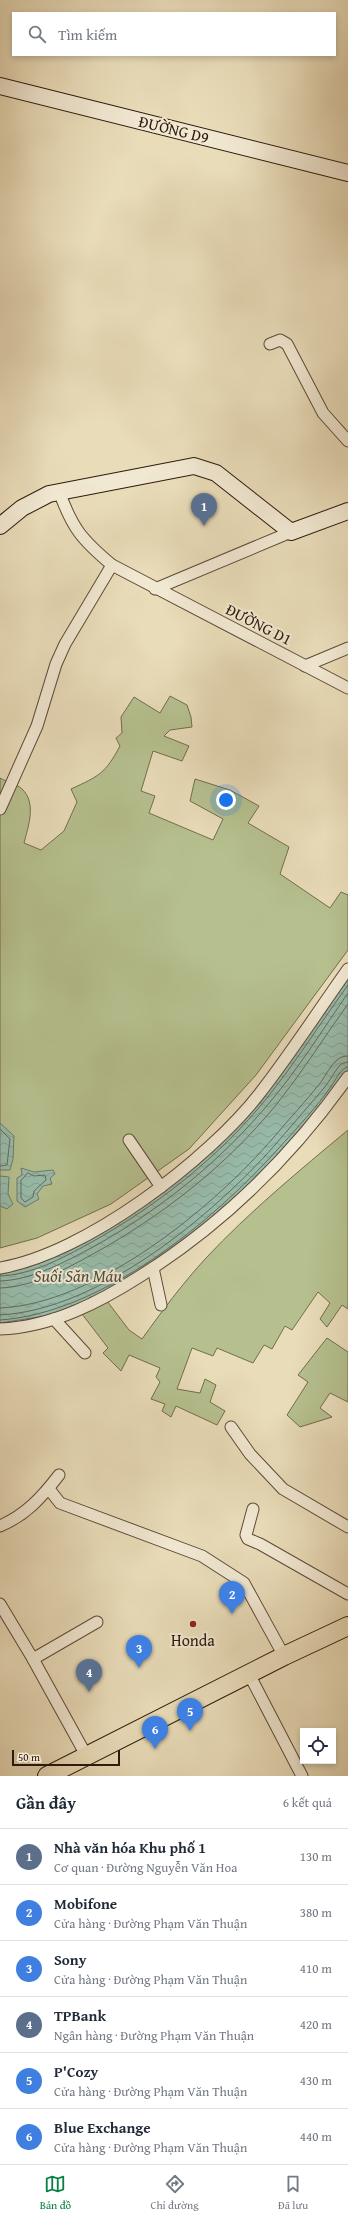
<!DOCTYPE html>
<html lang="vi">
<meta charset="utf-8">
<style>
:root{--surface:#fff;--page:#f2f2f3;--text:#1f2937;--muted:#747a83;--line:#e0e1e3;--accent:#0b8043}
body{margin:0;font-family:"Gentium Book Plus",serif;background:var(--page);color:var(--text)}
.controls{position:absolute;right:12px;bottom:12px;display:grid;overflow:hidden;border-radius:0px;box-shadow:0 2px 6px #0003}
.controls button{width:36px;height:36px;display:grid;place-items:center;padding:0;border:0;border-bottom:1px solid var(--line);background:var(--surface);color:var(--text);font:20px sans-serif}
.scale{position:absolute;left:12px;bottom:10px;width:108px;box-sizing:border-box;padding-left:4px;border:2px solid #2f1a0d;border-top:0;font-size:11px;line-height:14px;white-space:nowrap;color:#2f1a0d;-webkit-text-stroke:3px #f1e8d2;paint-order:stroke}
.you{position:absolute;left:226px;top:800px;width:14px;height:14px;margin:-10px;border:3px solid #fff;border-radius:50%;background:#1a73e8;box-shadow:0 0 0 6px #1a73e833}
.badge{display:grid;place-items:center;width:26px;height:26px;border-radius:50%;background:var(--accent);color:#fff;font-size:13px;font-weight:700}
.pin{position:absolute;translate:-50% -33px;filter:drop-shadow(0 1px 2px #0008)}
.pin::after{content:'';position:absolute;top:21px;width:14px;height:12px;background:inherit;clip-path:polygon(0 0,100% 0,50% 100%)}
.list{margin:0;padding:0;list-style:none}
h2{display:flex;justify-content:space-between;align-items:center;height:52px;margin:0;padding:0 16px;font-size:17px}
h2 small{font-size:13px;font-weight:400;color:var(--muted)}
.list li{display:grid;grid-template-columns:26px 1fr auto;gap:12px;align-items:center;box-sizing:border-box;height:56px;padding:0 16px;border-top:1px solid var(--line)}
.list b{display:block;font-size:15px;white-space:nowrap}
.list p{margin:0;font-size:13px;white-space:nowrap;color:var(--muted)}
.list em{font-size:13px;font-style:normal;color:var(--muted)}
.icon{flex:none;width:22px;height:22px;fill:none;stroke:currentColor;stroke-width:2;stroke-linecap:round;stroke-linejoin:round}
.map{position:relative;flex:none;width:348px;height:1776px;overflow:hidden}
.search{position:absolute;background:var(--surface);box-shadow:0 2px 6px #0003;left:12px;right:12px;top:12px;height:44px;display:flex;align-items:center;gap:10px;box-sizing:border-box;padding:0 14px;border-radius:0px;color:var(--muted);font-size:15px}
.sheet{height:388px;background:var(--surface)}
nav{display:flex;justify-content:space-around;align-items:center;box-sizing:border-box;height:56px;border-top:1px solid var(--line);background:var(--surface);font-size:11px;color:var(--muted)}
nav a{display:grid;justify-items:center;gap:2px}
nav .on{color:var(--accent)}
.map>svg:first-child{display:block}
.green{fill:#b6c08f;stroke:#726d4e}
.water{fill:url(#water-waves);stroke:#6e7b6c}
.lines{fill:none;stroke-linecap:round;stroke-linejoin:round}
.shore{stroke:#646b5c;stroke-width:1}
.street-casing{stroke:#5e4a38;stroke-width:13}
.secondary-casing{stroke:#2f1a0d;stroke-width:18}
.primary-casing{stroke:#2f1a0d;stroke-width:20}
.street{stroke:#f1e8d2;stroke-width:11}
.secondary{stroke:#f1e8d2;stroke-width:16}
.primary{stroke:#e9dcb9;stroke-width:18}
.poi-dot{fill:#8f2418;stroke:#f1e8d2;stroke-width:1.5}
.labels{text-anchor:middle;dominant-baseline:central;stroke-width:4;stroke-linejoin:round;paint-order:stroke}
.street-label{font-size:16px;fill:#2f1a0d;stroke:#f1e8d2}
.poi-label{font-size:16px;fill:#2f1a0d;stroke:#f1e8d2}
.water-label{font-size:17px;font-style:italic;fill:#4e4b3d;stroke:#f1e8d2}
</style>
<div class="map">
<svg width="348" height="1776" viewBox="0 0 348 1776">
<defs>
<pattern id="water-waves" width="16" height="10" patternUnits="userSpaceOnUse"><rect width="16" height="10" fill="#98bcac"/><path d="M0 5q4-4 8 0t8 0" fill="none" stroke="#83a193"/></pattern>
</defs>
<rect width="100%" height="100%" fill="#e9dcb9"/>
<filter id="stains"><feTurbulence type="fractalNoise" baseFrequency=".005" numOctaves="4"/><feColorMatrix values="0 0 0 0 .2 0 0 0 0 .09 0 0 0 0 .02 0 0 0 .5 -.17"/></filter>
<radialGradient id="worn" r=".72"><stop offset=".6" stop-color="#630" stop-opacity="0"/><stop offset="1" stop-color="#630" stop-opacity=".3"/></radialGradient>
<g class="green">
<path d="M 170,696 L 187,705 L 191,717 L 192,727 L 170,730 L 164,736 L 189,746 L 182,761 L 153,751 L 141,791 L 155,796 L 149,813 L 213,840 L 223,819 L 190,801 L 195,779 L 230,790 L 259,806 L 248,823 L 289,847 L 280,874 L 330,908 L 341,892 L 348,895 L 348,950 L 256,1075 L 189,1149 L 111,1204 L 37,1238 L 0,1248 L 0,778 C 7,782 17,784 22,789 C 37,803 28,827 24,843 L 41,850 L 64,831 L 77,802 L 71,789 C 99,776 105,774 120,746 L 116,738 L 122,733 L 121,717 L 134,697 L 160,713 Z"/>
<path d="M 348,1130 L 348,1309 L 342,1305 L 327,1327 L 320,1319 L 330,1303 L 318,1292 L 292,1330 L 285,1326 L 272,1349 L 264,1345 L 253,1363 L 217,1348 L 213,1356 L 192,1348 L 177,1389 L 200,1393 L 205,1379 L 216,1385 L 210,1402 L 225,1411 L 217,1425 L 176,1406 L 171,1417 L 162,1411 L 165,1404 L 151,1399 L 160,1382 L 156,1377 L 160,1368 L 129,1355 L 121,1371 L 103,1353 L 108,1348 L 82,1314 L 107,1301 L 129,1330 L 142,1339 C 162,1311 183,1283 206,1258 C 249,1212 300,1170 348,1130 Z"/>
<path d="M 327,1338 L 348,1352 L 348,1402 L 330,1393 L 320,1408 L 332,1417 L 300,1427 L 287,1415 L 308,1382 L 298,1375 Z"/>
</g>
<g class="water">
<path d="M 348,978 L 348,1069 L 332,1092 L 246,1190 L 169,1252 L 129,1278 L 85,1301 L 51,1315 L 0,1323 L 0,1273 C 66,1262 151,1207 199,1162 C 217,1145 232,1122 247,1103 C 281,1061 314,1019 348,978 Z"/>
<path d="M 0,1123 L 14,1136 L 13,1159 L 10,1170 L 0,1170 Z"/>
<path d="M 21,1168 L 34,1172 L 53,1170 L 55,1174 L 50,1178 L 52,1184 L 43,1186 L 37,1194 L 39,1199 L 25,1207 L 17,1201 L 17,1178 L 22,1175 Z"/>
<path d="M 0,1176 L 9,1177 L 8,1194 L 13,1204 L 7,1209 L 0,1206 Z"/>
</g>
<g class="lines">
<g class="shore">
<path d="M 0,1129 L 10,1139 L 7,1165 L 0,1166"/>
<path d="M 28,1173 L 34,1176 L 45,1175 L 46,1180 L 34,1191 L 33,1197 L 25,1202 L 21,1198 L 21,1181 Z"/>
<path d="M 0,1276 C 31,1275 63,1258 90,1243 C 157,1206 219,1157 267,1098 C 296,1062 321,1022 348,985"/>
<path d="M 0,1281 C 32,1280 65,1262 93,1247 C 160,1210 221,1161 270,1102 C 299,1068 323,1029 348,993"/>
<path d="M 0,1288 C 32,1287 66,1269 93,1254 C 162,1216 226,1166 276,1105 C 302,1073 324,1037 348,1004"/>
<path d="M 0,1308 C 96,1304 213,1208 274,1137 C 289,1119 306,1101 321,1082 C 326,1075 330,1066 337,1060 C 340,1057 344,1056 348,1056"/>
<path d="M 0,1315 C 99,1310 212,1216 275,1145 C 291,1126 308,1107 324,1088 C 330,1081 334,1072 340,1065 C 342,1063 345,1063 348,1062"/>
<path d="M 0,1320 C 102,1313 211,1223 278,1149 C 296,1129 317,1107 332,1085 C 336,1079 341,1068 348,1067"/>
</g>
<g class="street-casing">
<g id="street">
<path d="M 270,344 L 280,340 L 287,344 L 323,413 L 348,441"/>
<path d="M 59,491 C 72,528 82,540 112,565 L 348,688"/>
<path d="M 155,589 L 291,532"/>
<path d="M 305,666 L 348,648"/>
<path d="M 0,809 L 37,726 L 56,664 L 65,644 L 112,565"/>
<path d="M 129,1140 L 161,1187"/>
<path d="M 0,1268 C 85,1254 208,1160 260,1093 C 291,1053 319,1010 348,969"/>
<path d="M 153,1268 L 161,1305"/>
<path d="M 54,1319 L 85,1353"/>
<path d="M 0,1329 C 52,1327 100,1302 142,1275 C 224,1223 292,1156 348,1077"/>
<path d="M 231,1427 L 250,1454 L 283,1489 L 348,1527"/>
<path d="M 49,1489 L 60,1503 L 202,1556 L 244,1583 L 284,1656"/>
<path d="M 253,1509 L 246,1535 L 248,1539 L 260,1544 L 348,1594"/>
<path d="M 0,1526 C 26,1515 42,1497 59,1475"/>
<path d="M 0,1604 L 33,1659 L 86,1755"/>
<path d="M 33,1659 L 97,1622"/>
<path d="M 249,1674 L 302,1776"/>
</g>
</g>
<g class="secondary-casing">
<g id="secondary">
<path d="M 0,86 L 348,173"/>
<path d="M 0,526 L 22,508 L 49,494 L 194,466 L 216,473 L 291,532 L 348,511"/>
</g>
</g>
<g class="primary-casing">
<path id="primary" d="M 47,1776 L 284,1656 L 348,1626"/>
</g>
<use href="#street" class="street"/>
<use href="#secondary" class="secondary"/>
<use href="#primary" class="primary"/>
</g>
<circle class="poi-dot" cx="193" cy="1624" r="4"/>
<g class="labels">
<g class="street-label">
<text transform="translate(174 129) rotate(14)">ĐƯỜNG D9</text>
<text transform="translate(259 624) rotate(27)">ĐƯỜNG D1</text>
</g>
<g class="poi-label">
<text x="193" y="1640">Honda</text>
</g>
<g class="water-label">
<text x="78" y="1275">Suối Săn Máu</text>
</g>
</g>
<rect width="100%" height="100%" filter="url(#stains)"/>
<rect width="100%" height="100%" fill="url(#worn)"/>
</svg>
<div class="controls">
<button><svg class="icon" aria-label="locate" viewBox="0 0 24 24"><circle cx="12" cy="12" r="6"/><path d="M12 2v4M12 18v4M2 12h4M18 12h4"/></svg></button>
</div>
<div class="scale">50 m</div>
<div class="you"></div>
<div class="pin badge" style="left:204px;top:526px;background:#5c6f8a">1</div>
<div class="pin badge" style="left:232px;top:1614px;background:#3f7fe0">2</div>
<div class="pin badge" style="left:139px;top:1668px;background:#3f7fe0">3</div>
<div class="pin badge" style="left:89px;top:1692px;background:#5c6f8a">4</div>
<div class="pin badge" style="left:190px;top:1731px;background:#3f7fe0">5</div>
<div class="pin badge" style="left:155px;top:1749px;background:#3f7fe0">6</div>
<div class="search"><svg class="icon" aria-label="search" viewBox="0 0 24 24"><circle cx="10" cy="10" r="6"/><path d="M15 15l6 6"/></svg>Tìm kiếm</div>
</div>
<section class="sheet">
<h2>Gần đây<small>6 kết quả</small></h2>
<ul class="list">
<li><span class="badge" style="background:#5c6f8a">1</span><div><b>Nhà văn hóa Khu phố 1</b><p>Cơ quan · Đường Nguyễn Văn Hoa</p></div><em>130 m</em></li>
<li><span class="badge" style="background:#3f7fe0">2</span><div><b>Mobifone</b><p>Cửa hàng · Đường Phạm Văn Thuận</p></div><em>380 m</em></li>
<li><span class="badge" style="background:#3f7fe0">3</span><div><b>Sony</b><p>Cửa hàng · Đường Phạm Văn Thuận</p></div><em>410 m</em></li>
<li><span class="badge" style="background:#5c6f8a">4</span><div><b>TPBank</b><p>Ngân hàng · Đường Phạm Văn Thuận</p></div><em>420 m</em></li>
<li><span class="badge" style="background:#3f7fe0">5</span><div><b>P'Cozy</b><p>Cửa hàng · Đường Phạm Văn Thuận</p></div><em>430 m</em></li>
<li><span class="badge" style="background:#3f7fe0">6</span><div><b>Blue Exchange</b><p>Cửa hàng · Đường Phạm Văn Thuận</p></div><em>440 m</em></li>
</ul>
</section>
<nav>
<a class="on"><svg class="icon" aria-label="map" viewBox="0 0 24 24"><path d="M3 6l6-2 6 2 6-2v14l-6 2-6-2-6 2zM9 4v14M15 6v14"/></svg>Bản đồ</a>
<a><svg class="icon" aria-label="directions" viewBox="0 0 24 24"><path d="M12 3l9 9-9 9-9-9zM9 14v-3h6M13 9l2 2-2 2"/></svg>Chỉ đường</a>
<a><svg class="icon" aria-label="saved" viewBox="0 0 24 24"><path d="M7 4h10v16l-5-4-5 4z"/></svg>Đã lưu</a>
</nav>
